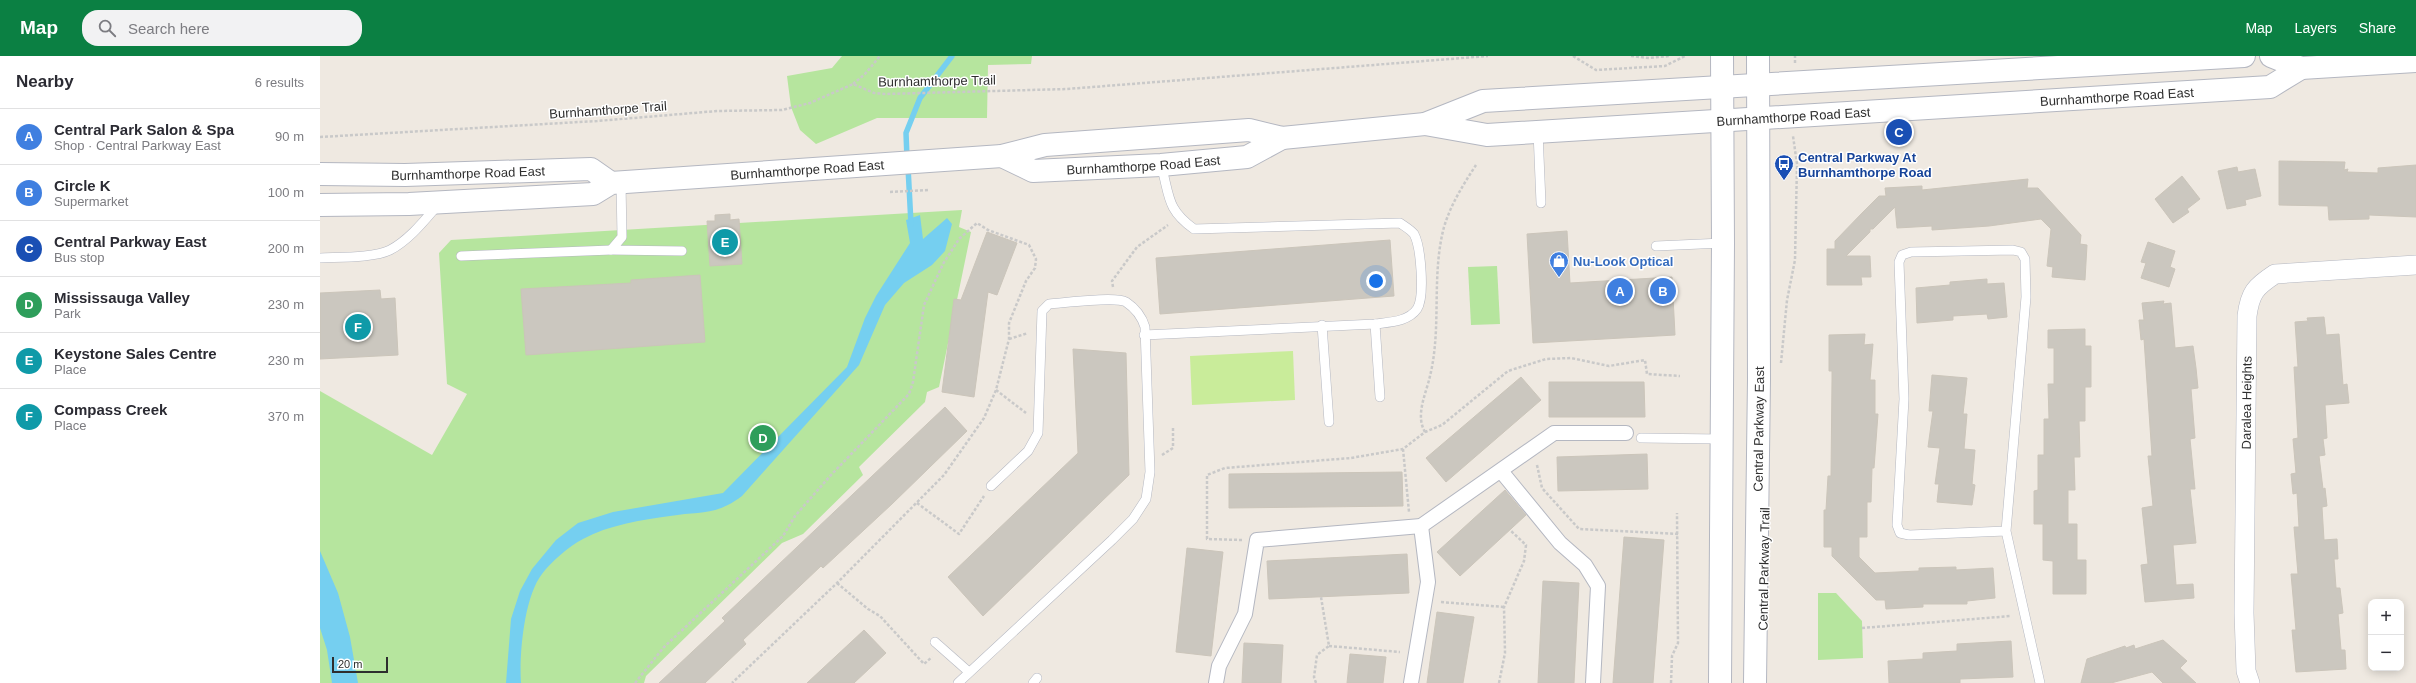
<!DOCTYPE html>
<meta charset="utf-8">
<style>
:root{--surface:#fff;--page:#f2f2f3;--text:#2b2b33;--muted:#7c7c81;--line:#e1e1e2;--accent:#0b8043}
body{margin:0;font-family:Arial,sans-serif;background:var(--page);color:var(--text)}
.controls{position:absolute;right:12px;bottom:12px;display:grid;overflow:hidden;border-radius:8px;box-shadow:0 2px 10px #0003}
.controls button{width:36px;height:36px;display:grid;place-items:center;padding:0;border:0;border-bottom:1px solid var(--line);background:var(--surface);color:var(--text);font:20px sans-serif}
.scale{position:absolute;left:12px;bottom:10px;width:56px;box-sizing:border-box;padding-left:4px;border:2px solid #2e2e2e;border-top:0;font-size:11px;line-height:14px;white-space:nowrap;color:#2e2e2e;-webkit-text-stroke:3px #fff;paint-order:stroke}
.you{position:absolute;left:1056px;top:225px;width:14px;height:14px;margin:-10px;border:3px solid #fff;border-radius:50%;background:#1a73e8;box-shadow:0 0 0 6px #1a73e833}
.badge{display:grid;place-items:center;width:26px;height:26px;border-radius:50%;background:var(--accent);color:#fff;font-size:13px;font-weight:700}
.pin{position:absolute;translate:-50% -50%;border:2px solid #fff;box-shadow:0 1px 4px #0006}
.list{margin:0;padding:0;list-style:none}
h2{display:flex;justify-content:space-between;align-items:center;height:52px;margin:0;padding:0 16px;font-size:17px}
h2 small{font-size:13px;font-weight:400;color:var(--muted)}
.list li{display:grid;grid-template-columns:26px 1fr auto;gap:12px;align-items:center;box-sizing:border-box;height:56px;padding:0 16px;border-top:1px solid var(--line)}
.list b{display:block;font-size:15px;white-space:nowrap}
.list p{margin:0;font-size:13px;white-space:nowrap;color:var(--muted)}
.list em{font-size:13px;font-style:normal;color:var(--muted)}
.icon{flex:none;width:22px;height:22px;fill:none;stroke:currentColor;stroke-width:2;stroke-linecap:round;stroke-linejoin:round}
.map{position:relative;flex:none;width:2096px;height:627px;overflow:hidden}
header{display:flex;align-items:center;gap:24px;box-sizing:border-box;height:56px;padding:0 20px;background:var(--accent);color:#fff}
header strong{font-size:19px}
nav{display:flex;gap:22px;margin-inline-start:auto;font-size:14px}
.search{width:280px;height:36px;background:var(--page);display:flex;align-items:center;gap:10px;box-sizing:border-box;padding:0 14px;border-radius:16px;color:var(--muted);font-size:15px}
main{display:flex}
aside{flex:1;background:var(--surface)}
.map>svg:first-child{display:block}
.green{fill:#b6e59e}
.pitch{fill:#c9ec9a}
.water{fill:#75cff0}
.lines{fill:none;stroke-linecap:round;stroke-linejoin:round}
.stream{stroke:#75cff0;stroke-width:5.5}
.building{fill:#cbc7bf;stroke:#cbc5ba}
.service-casing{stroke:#b4b7c1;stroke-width:10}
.pedestrian-casing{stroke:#b4b7c1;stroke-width:16}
.minor-casing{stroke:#b4b7c1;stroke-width:20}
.tertiary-casing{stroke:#b4b7c1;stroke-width:24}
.secondary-casing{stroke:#b4b7c1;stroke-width:24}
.path{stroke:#c9c9c9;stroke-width:2.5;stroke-dasharray:3 2;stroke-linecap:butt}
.service{stroke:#fff;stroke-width:9}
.pedestrian{stroke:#fff;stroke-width:14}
.minor{stroke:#fff;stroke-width:19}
.tertiary{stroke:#fff;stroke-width:22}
.secondary{stroke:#fff;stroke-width:22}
.labels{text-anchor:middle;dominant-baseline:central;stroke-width:3;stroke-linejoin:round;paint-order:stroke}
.street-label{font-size:13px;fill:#2e2e2e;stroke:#fff}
.transit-label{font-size:13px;font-weight:bold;fill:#164399;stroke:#fff;text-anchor:start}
.shop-label{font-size:13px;font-weight:bold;fill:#366cbe;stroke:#fff;text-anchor:start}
</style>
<header>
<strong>Map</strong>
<div class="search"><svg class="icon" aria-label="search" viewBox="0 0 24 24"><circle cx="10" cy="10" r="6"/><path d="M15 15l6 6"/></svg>Search here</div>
<nav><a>Map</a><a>Layers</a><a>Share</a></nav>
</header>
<main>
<aside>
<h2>Nearby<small>6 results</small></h2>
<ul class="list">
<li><span class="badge" style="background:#3f7fe0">A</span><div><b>Central Park Salon &amp; Spa</b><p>Shop · Central Parkway East</p></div><em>90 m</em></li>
<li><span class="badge" style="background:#3f7fe0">B</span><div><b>Circle K</b><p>Supermarket</p></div><em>100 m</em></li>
<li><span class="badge" style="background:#1a4fb4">C</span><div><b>Central Parkway East</b><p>Bus stop</p></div><em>200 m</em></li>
<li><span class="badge" style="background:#2e9e5b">D</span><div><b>Mississauga Valley</b><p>Park</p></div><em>230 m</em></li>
<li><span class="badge" style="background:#0f9aa8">E</span><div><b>Keystone Sales Centre</b><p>Place</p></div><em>230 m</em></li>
<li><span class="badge" style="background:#0f9aa8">F</span><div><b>Compass Creek</b><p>Place</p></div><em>370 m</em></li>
</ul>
</aside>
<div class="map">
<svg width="2096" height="627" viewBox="0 0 2096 627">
<rect width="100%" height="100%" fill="#efe9e1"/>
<g class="green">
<path d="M 522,0 L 712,0 L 711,8 L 668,9 L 667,62 L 557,62 L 496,88 L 480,74 L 471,51 L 467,20 L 512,12 Z"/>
<path d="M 642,154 L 639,171 L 651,176 L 619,331 L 607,336 L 605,346 L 539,411 L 543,419 L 483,478 L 462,487 L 326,620 L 324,627 L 0,627 L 0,335 L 112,399 L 147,338 L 127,328 L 119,197 L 131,184 Z"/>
<path d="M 1177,210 L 1180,268 L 1151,269 L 1148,211 Z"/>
<path d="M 1498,537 L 1516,537 L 1542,565 L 1543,602 L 1498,604 Z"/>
</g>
<path class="pitch" d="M 973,295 L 975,344 L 872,349 L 870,300 Z"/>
<g class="water">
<path d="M 600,159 L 603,183 L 627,162 L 632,168 L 625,195 L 612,209 L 584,227 L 565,249 L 539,309 L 422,440 C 396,460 380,455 350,460 C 322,464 288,469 263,483 C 249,490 231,506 222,518 C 204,541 199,599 201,627 L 186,627 L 191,563 L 200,535 L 212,513 L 236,484 L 258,467 L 293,456 L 403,437 L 527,311 L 545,262 L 556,240 L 590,187 L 586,164 Z"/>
<path d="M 0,495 L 18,537 L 30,581 L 38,627 L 12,627 L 7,594 L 0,572 Z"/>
</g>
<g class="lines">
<g class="stream">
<path d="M 587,102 L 586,77 L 600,42 L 632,0"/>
<path d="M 588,111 L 591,168"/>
</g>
</g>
<g class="building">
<path d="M 1959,105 L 2025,106 L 2024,114 L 2028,113 L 2027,116 L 2058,117 L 2058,112 L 2096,109 L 2096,161 L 2049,159 L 2049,163 L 2009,164 L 2008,150 L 1959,149 Z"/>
<path d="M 1917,111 L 1918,116 L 1935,113 L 1941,140 L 1925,144 L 1926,149 L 1907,153 L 1898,115 Z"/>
<path d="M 1862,120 L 1880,143 L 1867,153 L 1869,156 L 1853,167 L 1835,143 Z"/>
<path d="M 1708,123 L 1707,132 L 1718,132 L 1761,179 L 1760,188 L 1767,189 L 1765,224 L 1732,221 L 1733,211 L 1727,210 L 1731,173 L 1721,163 L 1669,170 L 1612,174 L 1612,170 L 1577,172 L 1575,151 L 1553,173 L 1550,173 L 1550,176 L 1526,200 L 1550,200 L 1551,221 L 1541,221 L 1542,229 L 1507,229 L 1507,193 L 1515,193 L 1515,185 L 1543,156 L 1559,140 L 1566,140 L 1565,132 L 1602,130 L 1602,134 Z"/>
<path d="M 410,158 L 410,164 L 419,163 L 422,208 L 390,210 L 387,165 L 395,165 L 395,159 Z"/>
<path d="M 1247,175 L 1250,227 L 1352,221 L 1355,279 L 1213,287 L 1207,178 Z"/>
<path d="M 667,176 L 697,187 L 677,239 L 668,236 L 654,341 L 622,336 L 634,243 L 641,244 Z"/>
<path d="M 1070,184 L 1074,240 L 840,258 L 836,202 Z"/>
<path d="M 1828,186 L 1855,195 L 1850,211 L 1855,213 L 1849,231 L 1821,222 L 1826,207 L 1821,206 Z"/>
<path d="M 380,219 L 385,286 L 206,299 L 201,233 L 311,227 L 311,224 Z"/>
<path d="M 1667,223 L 1667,228 L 1684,227 L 1687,261 L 1668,263 L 1667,258 L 1633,260 L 1633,264 L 1597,267 L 1596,232 L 1630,229 L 1630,226 Z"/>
<path d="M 60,234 L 61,243 L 75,242 L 78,299 L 0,303 L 0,237 Z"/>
<path d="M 1844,245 L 1843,248 L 1851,247 L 1855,292 L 1873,290 L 1876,312 L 1878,332 L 1871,333 L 1875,382 L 1870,383 L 1875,433 L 1870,433 L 1876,487 L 1853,489 L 1856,529 L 1873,528 L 1874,542 L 1825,546 L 1821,509 L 1828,508 L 1822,452 L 1833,450 L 1828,400 L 1832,400 L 1824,283 L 1821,284 L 1819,264 L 1824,264 L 1822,247 Z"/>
<path d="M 2004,261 L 2006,279 L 2019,278 L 2023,329 L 2027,328 L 2029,347 L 2005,349 L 2007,382 L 2003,383 L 2005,399 L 1999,400 L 2003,433 L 2005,432 L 2007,450 L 2002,451 L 2004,484 L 2017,483 L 2018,503 L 2014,503 L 2016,532 L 2020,532 L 2023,557 L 2018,558 L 2021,594 L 2025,594 L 2026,613 L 1976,616 L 1972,574 L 1976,574 L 1971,518 L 1978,518 L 1974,471 L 1979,471 L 1977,437 L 1973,438 L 1971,418 L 1976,417 L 1973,383 L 1978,382 L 1974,311 L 1978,311 L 1975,266 L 1988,265 L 1987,262 Z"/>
<path d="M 1765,273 L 1765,290 L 1771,290 L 1771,331 L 1765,331 L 1765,365 L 1759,365 L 1760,401 L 1754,401 L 1755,434 L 1748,434 L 1748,468 L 1757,468 L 1757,504 L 1766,504 L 1766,538 L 1733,538 L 1733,505 L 1723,504 L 1723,468 L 1714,468 L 1714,435 L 1718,434 L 1718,399 L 1724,399 L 1724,363 L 1729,363 L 1728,328 L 1734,328 L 1734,292 L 1728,292 L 1728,274 Z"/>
<path d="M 1545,278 L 1544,289 L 1553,288 L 1550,324 L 1555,324 L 1555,358 L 1558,358 L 1554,412 L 1552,412 L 1551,446 L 1547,446 L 1547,481 L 1539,481 L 1539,501 L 1555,517 L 1599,515 L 1599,512 L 1636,511 L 1636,514 L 1673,512 L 1675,542 L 1647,545 L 1647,548 L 1603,548 L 1603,551 L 1566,553 L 1565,544 L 1556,544 L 1512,500 L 1512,491 L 1504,491 L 1504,454 L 1506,454 L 1508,420 L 1511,420 L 1512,324 L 1512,315 L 1509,315 L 1509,279 Z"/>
<path d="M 753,293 L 806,297 L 809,419 L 663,560 L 628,521 L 758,397 Z"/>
<path d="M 1612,319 L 1647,322 L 1643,358 L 1647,358 L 1644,393 L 1655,394 L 1652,428 L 1655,429 L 1652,449 L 1617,446 L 1619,428 L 1615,428 L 1620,392 L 1608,391 L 1613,355 L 1609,355 Z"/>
<path d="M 1201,321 L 1221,344 L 1126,426 L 1106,402 Z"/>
<path d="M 1229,326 L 1324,326 L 1325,361 L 1229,361 Z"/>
<path d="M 625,351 L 647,375 L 572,448 L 503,512 L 501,510 L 423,584 L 426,588 L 385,627 L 339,627 L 405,565 L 402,562 Z"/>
<path d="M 1327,398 L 1328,433 L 1238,435 L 1237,401 Z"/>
<path d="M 1082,416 L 1083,450 L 909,452 L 909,418 Z"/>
<path d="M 1185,434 L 1206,459 L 1140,520 L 1117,496 Z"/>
<path d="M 1304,481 L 1344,484 L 1333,627 L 1293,627 Z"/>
<path d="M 867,492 L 903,496 L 891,600 L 856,596 Z"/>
<path d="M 1087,498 L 1089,537 L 949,543 L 947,505 Z"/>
<path d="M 1223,525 L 1259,527 L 1254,627 L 1218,627 Z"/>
<path d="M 1117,556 L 1154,561 L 1143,627 L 1107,627 Z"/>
<path d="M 544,574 L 566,597 L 534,627 L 487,627 Z"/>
<path d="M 1843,584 L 1867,605 L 1860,612 L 1876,627 L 1843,627 L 1832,616 L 1791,627 L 1761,627 L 1767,603 L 1805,590 L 1806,592 L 1814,589 L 1815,593 Z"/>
<path d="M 1691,585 L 1693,621 L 1640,623 L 1640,627 L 1569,627 L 1568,605 L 1603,603 L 1603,597 L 1637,595 L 1637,588 Z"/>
<path d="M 924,587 L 963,589 L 961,627 L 922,627 Z"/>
<path d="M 1030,598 L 1066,601 L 1063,627 L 1027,627 Z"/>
</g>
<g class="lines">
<g class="service-casing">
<g id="service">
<path d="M 1218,76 L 1221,147"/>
<path d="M 301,127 L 302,181 L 291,194 L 362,195"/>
<path d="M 1336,190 L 1403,187"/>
<path d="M 141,200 L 291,194"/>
<path d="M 0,202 C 19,201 54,202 70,194 C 89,184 104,165 117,150"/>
<path d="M 1055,268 L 1060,341"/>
<path d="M 1002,269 L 1009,366"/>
<path d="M 824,279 L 1055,268 C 1069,266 1088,266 1097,253 C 1105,241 1101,191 1094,178 C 1091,174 1084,170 1080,167 L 874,173 C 846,153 850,140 841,109"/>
<path d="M 1321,382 L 1401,383"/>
<path d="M 1686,475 L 1589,479 L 1580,477 L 1577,469 L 1584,343 L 1579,206 L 1582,199 L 1591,196 L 1693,194 L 1701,196 L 1705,203 L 1706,241 L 1686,475 L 1720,627"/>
<path d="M 615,586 L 649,616"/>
<path d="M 638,627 L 792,484 L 813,463 L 826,443 L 830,416 L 825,271 C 822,261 815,252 806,246 C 796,240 744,247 729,248 L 722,255 L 718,377 L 708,395 L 671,430"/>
<path d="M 713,627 L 717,622"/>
</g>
</g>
<g class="pedestrian-casing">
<g id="pedestrian">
<path d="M 1181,415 L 1240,487 L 1265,509 L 1278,530 L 1273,627"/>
<path d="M 896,627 L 899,610 L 925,558 L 937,484 L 1101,470 L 1234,377 L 1306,377"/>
<path d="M 1091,627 L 1108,526 L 1101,470"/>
</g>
</g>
<g class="minor-casing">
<g id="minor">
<path id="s1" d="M 1930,627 L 1926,615 L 1924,557 L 1927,260 C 1930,237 1935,231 1955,218 L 2096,209"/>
</g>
</g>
<g class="tertiary-casing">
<g id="tertiary">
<path d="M 1400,627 L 1403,187 L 1402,0"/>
<path id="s2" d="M 1435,627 L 1439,323 L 1438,0"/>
</g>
</g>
<g class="secondary-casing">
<g id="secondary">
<path d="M 1951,0 L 1981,12 L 2096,5"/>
<path id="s3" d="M 1105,68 L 1167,79 L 1950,31 L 1981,12"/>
<path id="s4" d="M 682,100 L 713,115 L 841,109 L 927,101 L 962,82"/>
<path id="s5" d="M 0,118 L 85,119 L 271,113 L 291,127"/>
<path id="s6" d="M 0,149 L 89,148 L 273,138 L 291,127 L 682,100 L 725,89 L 929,74 L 962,82 L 1105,68 L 1163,45 L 1924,0"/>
</g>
</g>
<g class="path">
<path d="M 1253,0 L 1276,14 L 1345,10 L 1365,0"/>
<path d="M 1311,0 L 1329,2 L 1350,0"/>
<path d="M 1475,7 L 1475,0"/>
<path d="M 533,28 L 545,18 L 560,0"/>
<path d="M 0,81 L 277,65 L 397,55 L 462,54 L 490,47 L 533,28 L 554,37 L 565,38 L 747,33 L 1168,0"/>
<path d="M 570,136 L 608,134"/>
<path d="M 793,231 L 792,225 L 817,191 L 848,169"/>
<path d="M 689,283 L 708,277"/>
<path d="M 1461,307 L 1467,244 L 1475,204 L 1477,108 L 1473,80"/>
<path d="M 676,334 L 706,357"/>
<path d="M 1105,376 C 1095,359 1106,338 1110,320 C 1122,271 1111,220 1124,171 C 1131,148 1143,129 1156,109"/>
<path d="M 1083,393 L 1089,456"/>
<path d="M 842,399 L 853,392 L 853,371"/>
<path d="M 1217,409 L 1222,432 L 1259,473 L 1358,478"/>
<path d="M 597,447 L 639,478 L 664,440"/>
<path d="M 922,484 L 887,483 L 887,419 L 905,412 L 1031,402 L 1083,393 L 1105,376 L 1122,369 L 1188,315 L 1226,303 L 1251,302 L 1289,310 L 1325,304 L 1327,318 L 1360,320"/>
<path d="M 517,527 L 548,553 L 560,560 L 604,608 L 612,601"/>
<path d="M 1121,546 L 1184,551"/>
<path d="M 1542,572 L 1691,560"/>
<path d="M 1009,590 L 1080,596"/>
<path d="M 315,627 L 344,591 L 463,480 L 475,460 L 511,419 L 589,338 L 593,326 L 604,249 L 623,208 L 639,183 L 657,167 L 668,174 L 709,189 L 716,203 L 715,212 L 706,225 L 689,267 L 689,283 L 676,334 L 664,362 L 624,419 L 517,527 L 412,627"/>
<path d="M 996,627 L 994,621 L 997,599 L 1009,590 L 1001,541"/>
<path d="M 1179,627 L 1185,597 L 1184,551 L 1204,505 L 1206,489 L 1190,474"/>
<path d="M 1351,627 L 1352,600 L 1358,587 L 1357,457"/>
</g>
<use href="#service" class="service"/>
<use href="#pedestrian" class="pedestrian"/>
<use href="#minor" class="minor"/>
<use href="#tertiary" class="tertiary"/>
<use href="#secondary" class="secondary"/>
</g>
<defs>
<g id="bus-pin" transform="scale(1)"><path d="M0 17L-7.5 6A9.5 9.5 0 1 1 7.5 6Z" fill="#1a4fb4" stroke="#fff"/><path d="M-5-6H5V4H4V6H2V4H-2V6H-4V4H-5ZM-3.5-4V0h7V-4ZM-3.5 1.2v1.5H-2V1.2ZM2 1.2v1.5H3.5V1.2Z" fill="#fff"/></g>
<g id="shop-pin" transform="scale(1)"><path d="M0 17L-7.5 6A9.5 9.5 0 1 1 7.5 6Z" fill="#3f7fe0" stroke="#fff"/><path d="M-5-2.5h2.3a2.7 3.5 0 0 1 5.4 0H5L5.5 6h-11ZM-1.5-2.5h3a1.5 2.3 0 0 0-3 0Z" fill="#fff"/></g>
</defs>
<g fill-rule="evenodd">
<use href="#bus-pin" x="1464" y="108"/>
<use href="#shop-pin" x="1239" y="205"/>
</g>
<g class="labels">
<g class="street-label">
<text transform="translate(617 25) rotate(-1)">Burnhamthorpe Trail</text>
<text stroke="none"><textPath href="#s3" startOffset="694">Burnhamthorpe Road East</textPath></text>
<text transform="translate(288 54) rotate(-4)">Burnhamthorpe Trail</text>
<text stroke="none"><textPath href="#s3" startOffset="370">Burnhamthorpe Road East</textPath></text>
<text stroke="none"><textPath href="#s4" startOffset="145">Burnhamthorpe Road East</textPath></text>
<text stroke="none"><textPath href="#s6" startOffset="491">Burnhamthorpe Road East</textPath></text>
<text stroke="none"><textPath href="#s5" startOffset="148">Burnhamthorpe Road East</textPath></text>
<text stroke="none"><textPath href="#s1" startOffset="281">Daralea Heights</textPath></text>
<text stroke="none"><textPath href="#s2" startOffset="254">Central Parkway East</textPath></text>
<text transform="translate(1444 513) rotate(-89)">Central Parkway Trail</text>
</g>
<g class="transit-label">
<text x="1478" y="101">Central Parkway At<tspan x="1478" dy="15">Burnhamthorpe Road</tspan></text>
</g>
<g class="shop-label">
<text x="1253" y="205">Nu-Look Optical</text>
</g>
</g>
</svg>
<div class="controls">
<button>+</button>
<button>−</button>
</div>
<div class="scale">20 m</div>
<div class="you"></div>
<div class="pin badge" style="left:1300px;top:235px;background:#3f7fe0">A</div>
<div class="pin badge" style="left:1343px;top:235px;background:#3f7fe0">B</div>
<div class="pin badge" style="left:1579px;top:76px;background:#1a4fb4">C</div>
<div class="pin badge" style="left:443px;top:382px;background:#2e9e5b">D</div>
<div class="pin badge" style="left:405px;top:186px;background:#0f9aa8">E</div>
<div class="pin badge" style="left:38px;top:271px;background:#0f9aa8">F</div>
</div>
</main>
